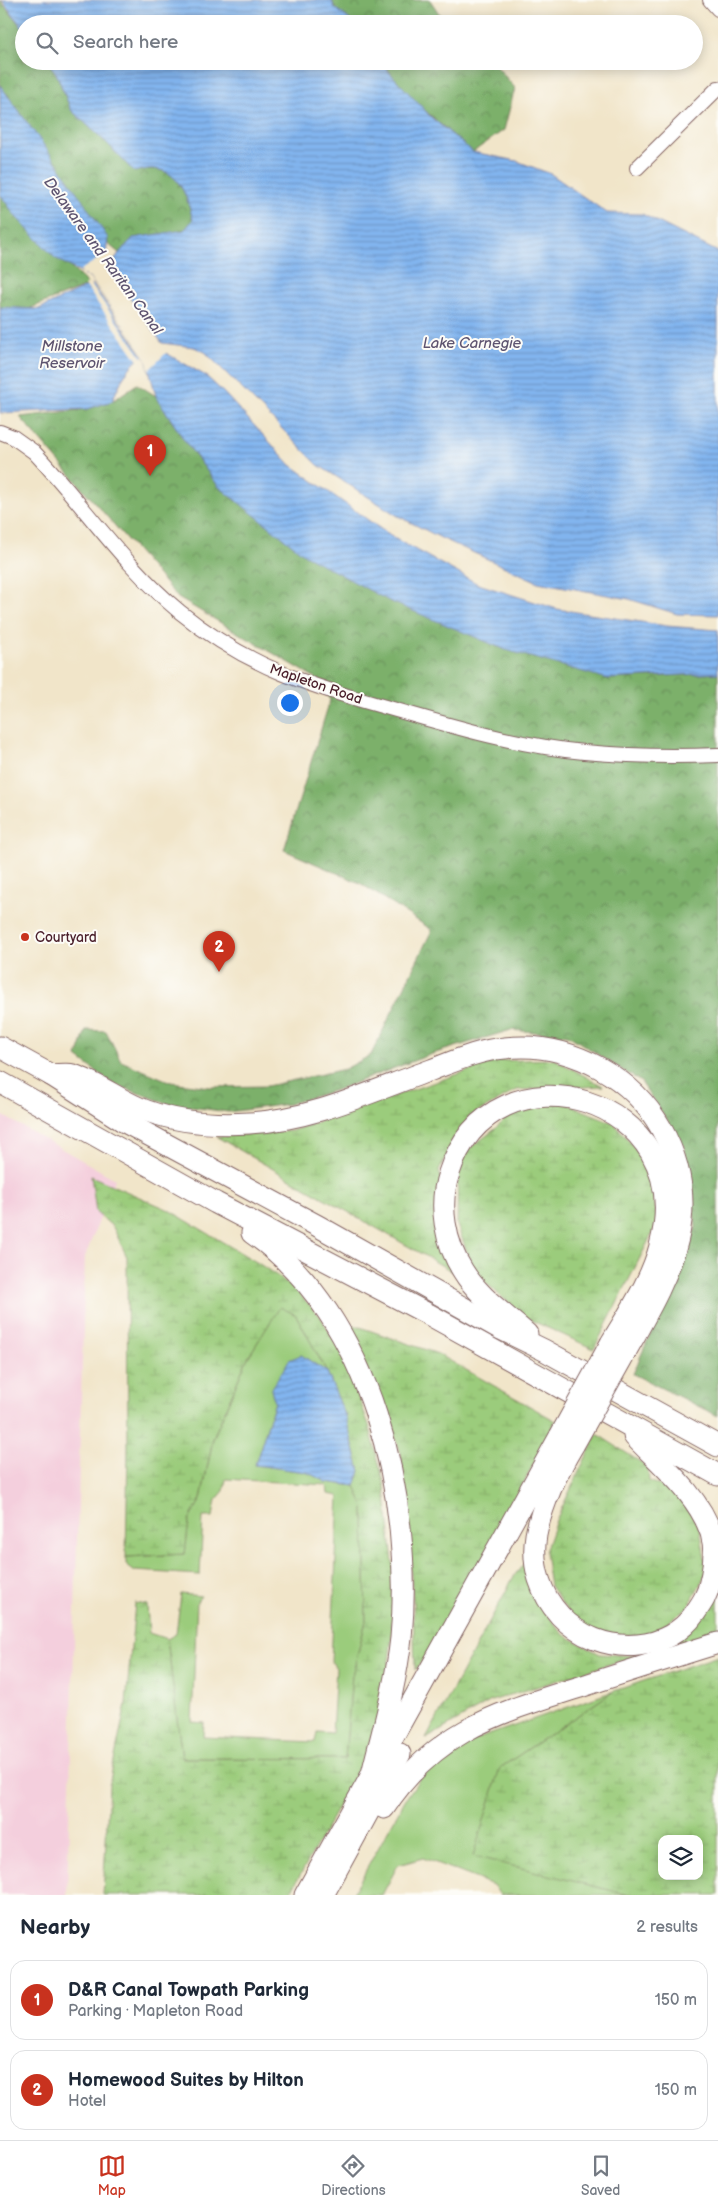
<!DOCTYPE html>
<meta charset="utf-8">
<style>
:root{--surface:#fff;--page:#f6f6f7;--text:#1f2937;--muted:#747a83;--line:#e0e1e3;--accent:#c8321e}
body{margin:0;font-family:"Balsamiq Sans",sans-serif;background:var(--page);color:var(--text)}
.controls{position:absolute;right:15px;bottom:15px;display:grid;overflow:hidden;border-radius:10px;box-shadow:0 2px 12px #0003}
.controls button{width:45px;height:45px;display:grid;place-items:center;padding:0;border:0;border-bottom:1px solid var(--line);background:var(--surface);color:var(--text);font:25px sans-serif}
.you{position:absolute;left:289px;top:702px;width:18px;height:18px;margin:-12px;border:4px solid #fff;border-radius:50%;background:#1a73e8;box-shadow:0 0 0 8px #1a73e833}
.badge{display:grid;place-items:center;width:32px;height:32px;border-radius:50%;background:var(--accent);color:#fff;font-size:16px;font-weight:700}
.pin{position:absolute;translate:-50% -41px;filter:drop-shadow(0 1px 2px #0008)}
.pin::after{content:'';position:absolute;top:26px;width:18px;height:15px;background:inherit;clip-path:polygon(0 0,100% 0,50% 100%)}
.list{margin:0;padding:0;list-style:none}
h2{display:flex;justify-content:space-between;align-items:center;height:65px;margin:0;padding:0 20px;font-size:21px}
h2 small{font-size:16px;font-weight:400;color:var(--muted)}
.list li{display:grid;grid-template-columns:32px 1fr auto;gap:15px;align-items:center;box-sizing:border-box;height:80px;margin:0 10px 10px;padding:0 10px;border:1px solid var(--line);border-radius:15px}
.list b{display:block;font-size:19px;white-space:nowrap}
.list p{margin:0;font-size:16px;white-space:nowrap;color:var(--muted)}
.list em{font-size:16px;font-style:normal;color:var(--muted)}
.icon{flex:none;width:28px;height:28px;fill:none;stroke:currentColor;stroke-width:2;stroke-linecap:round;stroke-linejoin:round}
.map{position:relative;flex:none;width:718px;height:1895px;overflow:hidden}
.search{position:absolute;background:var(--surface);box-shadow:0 2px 12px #0003;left:15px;right:15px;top:15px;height:55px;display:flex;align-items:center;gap:12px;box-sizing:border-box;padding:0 18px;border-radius:28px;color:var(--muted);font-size:19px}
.sheet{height:245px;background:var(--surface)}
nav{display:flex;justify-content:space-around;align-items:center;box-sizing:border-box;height:70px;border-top:1px solid var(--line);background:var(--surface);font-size:14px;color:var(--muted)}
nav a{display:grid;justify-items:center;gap:2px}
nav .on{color:var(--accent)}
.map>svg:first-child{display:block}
.built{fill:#f4cfdd}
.green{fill:#9bcc7b;stroke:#727653}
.forest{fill:url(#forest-crowns);stroke:#63684b}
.wetland{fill:url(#wetland-marsh);stroke:#727653;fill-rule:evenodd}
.water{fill:url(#water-rules);stroke:#666a8d}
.pier{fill:#f1e5c9}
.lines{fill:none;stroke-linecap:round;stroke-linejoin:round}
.minor-casing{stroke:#846462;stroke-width:16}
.highway-casing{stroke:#846462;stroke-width:23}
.minor{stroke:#fff;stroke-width:14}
.highway{stroke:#fff;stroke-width:21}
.highway-bridge-casing{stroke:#846462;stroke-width:23;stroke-linecap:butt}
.highway-bridge{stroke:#fff;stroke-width:21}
.poi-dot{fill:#c8321e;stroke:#fdfcf7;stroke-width:2}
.labels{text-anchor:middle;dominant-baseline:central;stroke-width:4;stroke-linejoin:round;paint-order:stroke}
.street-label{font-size:14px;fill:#4a1f2b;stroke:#fdfcf7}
.poi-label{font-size:14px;fill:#4a1f2b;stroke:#fdfcf7;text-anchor:start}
.water-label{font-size:15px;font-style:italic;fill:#5e5470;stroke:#fdfcf7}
</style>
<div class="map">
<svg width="718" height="1895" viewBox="0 0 718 1895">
<defs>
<pattern id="forest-crowns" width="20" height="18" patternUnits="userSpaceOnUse" patternTransform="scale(1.25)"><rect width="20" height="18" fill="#7cb06b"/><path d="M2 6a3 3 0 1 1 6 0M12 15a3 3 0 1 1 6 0" fill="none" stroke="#688f58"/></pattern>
<pattern id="wetland-marsh" width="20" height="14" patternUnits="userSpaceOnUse" patternTransform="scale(1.25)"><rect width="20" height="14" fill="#9bcc7b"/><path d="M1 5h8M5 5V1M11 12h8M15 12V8" fill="none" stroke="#87af6a"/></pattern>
<pattern id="water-rules" width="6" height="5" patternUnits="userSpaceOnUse" patternTransform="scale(1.25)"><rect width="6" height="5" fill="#82b5ef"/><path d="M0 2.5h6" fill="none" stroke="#6c93c2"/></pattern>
</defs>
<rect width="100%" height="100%" fill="#fdfcf7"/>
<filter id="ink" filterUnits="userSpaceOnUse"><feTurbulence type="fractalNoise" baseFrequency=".02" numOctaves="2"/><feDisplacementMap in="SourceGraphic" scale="10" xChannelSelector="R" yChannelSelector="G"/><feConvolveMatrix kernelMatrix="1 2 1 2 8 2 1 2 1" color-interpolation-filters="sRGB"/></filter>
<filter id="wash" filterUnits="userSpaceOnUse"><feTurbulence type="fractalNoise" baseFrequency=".0096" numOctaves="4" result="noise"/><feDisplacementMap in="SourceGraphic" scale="20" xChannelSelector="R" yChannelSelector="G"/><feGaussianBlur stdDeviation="1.12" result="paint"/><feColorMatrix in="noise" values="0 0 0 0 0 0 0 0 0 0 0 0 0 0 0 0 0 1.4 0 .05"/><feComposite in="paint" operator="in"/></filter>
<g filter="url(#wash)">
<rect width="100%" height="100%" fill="#f1e5c9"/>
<path class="built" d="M 0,1114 L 115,1179 L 85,1257 L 67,1895 L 0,1895 Z"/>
<g class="green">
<path d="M 280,1306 L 296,1315 L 327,1372 L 301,1355 L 275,1402 L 255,1465 L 306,1472 L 327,1482 L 355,1486 L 364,1508 L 366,1621 L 352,1676 L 345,1759 L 182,1758 L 167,1639 L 176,1634 L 181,1594 L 201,1596 L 197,1601 L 192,1722 L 204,1723 L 203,1737 L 315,1742 L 317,1732 L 332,1733 L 336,1668 L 331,1661 L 339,1496 L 328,1494 L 327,1485 L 226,1479 L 224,1491 L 216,1500 L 213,1517 L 203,1517 L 200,1575 L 135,1571 L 126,1564 L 126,1557 L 185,1554 L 189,1519 L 201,1499 L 213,1439 L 247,1359 Z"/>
<path d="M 614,1691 L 500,1768 L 474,1855 L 629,1895 L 500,1895 L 493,1885 L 423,1858 L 398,1865 L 382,1895 L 352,1895 L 405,1800 L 420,1778 L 457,1746 Z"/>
</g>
<g class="forest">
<path d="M 0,0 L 24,30 L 24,61 L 47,61 L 56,73 L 71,110 L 108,144 L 134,171 C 140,171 148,168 154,169 C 181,171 187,199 193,220 L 184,231 L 133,238 L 119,253 L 102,239 L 66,263 L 89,285 L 13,315 L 0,308 Z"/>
<path d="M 332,0 L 430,0 L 446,24 L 355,24 L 334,7 Z"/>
<path d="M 382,61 L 492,61 L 515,88 L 504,130 L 473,152 C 441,125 406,97 382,61 Z"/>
<path d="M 137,384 L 156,396 L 184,440 L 219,487 L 608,679 L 718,673 L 718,1416 L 633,1374 L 696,1227 L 684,1145 L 641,1082 L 568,1035 L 511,1030 L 432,1054 L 336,1090 L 289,1104 L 228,1112 L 169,1104 L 113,1084 L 77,1057 L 86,1030 L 106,1031 L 121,1061 L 171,1082 L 210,1087 L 267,1086 L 345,1069 L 371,1055 L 432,930 L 360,883 L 284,850 L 330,700 L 314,677 L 178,598 L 20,417 L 88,409 L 112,401 Z"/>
</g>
<g class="wetland">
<path d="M 554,1059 L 603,1086 L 517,1090 L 469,1117 L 439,1170 L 462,1277 L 217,1137 L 291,1131 L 497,1061 Z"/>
<path d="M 562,1102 L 614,1123 L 647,1162 L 658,1222 L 594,1349 L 524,1317 L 475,1273 L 457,1225 L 458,1157 L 494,1130 L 513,1111 Z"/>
<path d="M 91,1176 L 167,1209 L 258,1263 L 292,1286 L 320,1316 L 344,1357 L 370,1428 L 385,1487 L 394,1573 L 392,1636 L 384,1702 L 361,1766 L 289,1895 L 103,1895 L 109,1785 L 126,1704 L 135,1603 L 147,1605 L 149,1633 L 167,1639 L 182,1758 L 345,1759 L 352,1676 L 366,1621 L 364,1508 L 355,1486 L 360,1471 L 345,1415 L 327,1372 L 296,1315 L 280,1307 L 247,1359 L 213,1438 L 201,1499 L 189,1520 L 185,1554 L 126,1557 L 128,1448 L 127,1257 L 113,1227 L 96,1212 Z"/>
<path d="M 348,1323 L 438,1354 L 556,1421 L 446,1632 L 415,1670 L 413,1599 L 401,1453 Z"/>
<path d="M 597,1434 L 648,1467 L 649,1481 L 681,1495 L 700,1528 L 707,1572 L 687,1608 L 648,1637 L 593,1632 L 570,1615 L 550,1586 L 545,1552 L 556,1520 Z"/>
<path d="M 527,1560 L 540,1606 L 564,1635 L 600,1654 L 636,1656 L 491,1701 L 426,1739 L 514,1576 Z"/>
<path d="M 718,1598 L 718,1634 L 666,1650 Z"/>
<path d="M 718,1656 L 718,1895 L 629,1895 L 473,1856 L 500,1768 L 614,1691 ZM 662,1839 L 699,1839 L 699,1876 L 662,1876 Z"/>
</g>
<g class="water">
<path d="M 2,0 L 332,0 L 334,7 L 355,24 L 24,24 L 24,30 Z"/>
<path d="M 47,61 L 382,61 L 390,73 L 432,118 L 473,152 L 517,161 L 551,174 L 607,213 L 642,214 L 718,252 L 718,615 L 677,614 L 629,599 L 538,582 L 441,538 L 398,516 L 318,465 L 205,352 L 194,347 L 162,343 L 109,268 L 119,253 L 133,238 L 184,230 L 193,220 C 187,199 181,171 154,169 C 148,168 140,171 134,172 L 108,144 L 71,110 L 56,73 Z"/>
<path d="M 0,85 L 59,166 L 108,238 L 104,271 L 159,349 L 206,376 L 223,392 L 291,465 L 392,537 L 478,584 L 557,609 L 667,626 L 718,630 L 718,673 L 608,679 L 506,650 L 389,601 L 305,555 L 219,487 L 184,440 L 156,396 L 146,358 L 91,279 L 55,258 L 16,217 L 0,194 Z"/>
<path d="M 92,284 L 143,356 C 126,367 120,384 112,401 L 88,409 L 0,413 L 0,307 L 39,309 Z"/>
<path d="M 301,1355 L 327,1372 L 345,1415 L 360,1471 L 355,1486 L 327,1482 L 306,1472 L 255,1465 L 275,1402 L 271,1390 L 289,1360 Z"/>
</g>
<g class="pier">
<path d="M 106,254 L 109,255 L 107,267 L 111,261 L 109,269 L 162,345 L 165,346 L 160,345 L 107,269 L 107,270 L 160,347 L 168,351 L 149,370 L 146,358 L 91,279 L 79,271 Z"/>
<path d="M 89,282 L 143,359 L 139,362 L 85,285 Z"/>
</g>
</g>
<g filter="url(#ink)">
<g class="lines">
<g class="minor-casing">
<g id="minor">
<path d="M 710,0 L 718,9"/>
<path d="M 637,168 L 718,88"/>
<path d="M 0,432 L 13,437 L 34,452 C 83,504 124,566 180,612 C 249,668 313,687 396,710 C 458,728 520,746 584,752 C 628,756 674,757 718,755"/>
</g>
</g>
<g class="highway-casing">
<g id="highway">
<path d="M 0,1047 L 51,1075 L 123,1121 L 318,1226 L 501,1329 L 544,1350 L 718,1446"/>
<path d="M 51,1075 C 58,1075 67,1073 73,1075 C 99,1083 121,1102 147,1111 C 178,1122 216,1125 249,1123 C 312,1120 372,1091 431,1070 C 455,1061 479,1050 505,1048 C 538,1044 571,1052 600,1068 C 625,1082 647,1103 661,1128 C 708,1211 668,1276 626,1351"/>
<path d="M 0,1082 L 216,1203 L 428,1314 L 718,1475"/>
<path d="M 252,1233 C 372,1316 414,1500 401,1638 C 396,1684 383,1729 372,1774"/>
<path d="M 527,1334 C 506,1315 478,1296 463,1271 C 445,1243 438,1205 449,1173 C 493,1036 701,1096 660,1246 C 651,1281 630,1311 611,1343"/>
<path d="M 574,1444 C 558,1471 542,1503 536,1535 C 526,1597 576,1651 638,1645 C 661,1643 682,1632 695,1613 C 702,1603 708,1594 710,1582 C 714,1566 716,1550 711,1533 C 698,1494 661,1465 634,1436"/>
<path d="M 384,1808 C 436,1729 499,1713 583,1686 C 628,1671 673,1657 718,1643"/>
<path d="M 305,1895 L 560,1436"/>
<path d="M 323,1895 L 400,1754"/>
</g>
</g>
<use href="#minor" class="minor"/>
<use href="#highway" class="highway"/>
<g class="highway-bridge-casing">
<g id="highway-bridge">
<path d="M 560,1436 L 611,1343"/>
<path d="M 574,1444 L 626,1351"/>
</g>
</g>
<use href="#highway-bridge" class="highway-bridge"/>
</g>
</g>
<circle class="poi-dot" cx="25" cy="937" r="5"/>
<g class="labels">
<g class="street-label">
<text transform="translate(316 684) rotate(19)">Mapleton Road</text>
</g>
<g class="poi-label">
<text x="35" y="937">Courtyard</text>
</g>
<g class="water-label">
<text transform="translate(103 256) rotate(54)">Delaware and Raritan Canal</text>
<text x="472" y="343">Lake Carnegie</text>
<text x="72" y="346">Millstone<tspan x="72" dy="17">Reservoir</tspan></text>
</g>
</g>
</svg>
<div class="controls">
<button><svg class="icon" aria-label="layers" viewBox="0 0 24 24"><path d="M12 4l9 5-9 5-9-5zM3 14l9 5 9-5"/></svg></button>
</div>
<div class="you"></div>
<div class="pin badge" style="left:150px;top:476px">1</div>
<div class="pin badge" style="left:219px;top:972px">2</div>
<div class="search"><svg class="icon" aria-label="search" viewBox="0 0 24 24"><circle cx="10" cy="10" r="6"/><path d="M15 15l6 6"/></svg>Search here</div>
</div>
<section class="sheet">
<h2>Nearby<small>2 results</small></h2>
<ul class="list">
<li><span class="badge">1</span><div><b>D&amp;R Canal Towpath Parking</b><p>Parking · Mapleton Road</p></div><em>150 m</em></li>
<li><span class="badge">2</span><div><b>Homewood Suites by Hilton</b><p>Hotel</p></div><em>150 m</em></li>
</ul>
</section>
<nav>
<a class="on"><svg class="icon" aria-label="map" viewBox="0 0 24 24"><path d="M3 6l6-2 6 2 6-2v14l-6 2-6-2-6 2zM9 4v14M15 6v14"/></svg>Map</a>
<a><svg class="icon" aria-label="directions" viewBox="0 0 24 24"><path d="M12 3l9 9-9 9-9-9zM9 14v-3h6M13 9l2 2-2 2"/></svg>Directions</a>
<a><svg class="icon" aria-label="saved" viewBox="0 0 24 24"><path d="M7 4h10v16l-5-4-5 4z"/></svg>Saved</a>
</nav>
